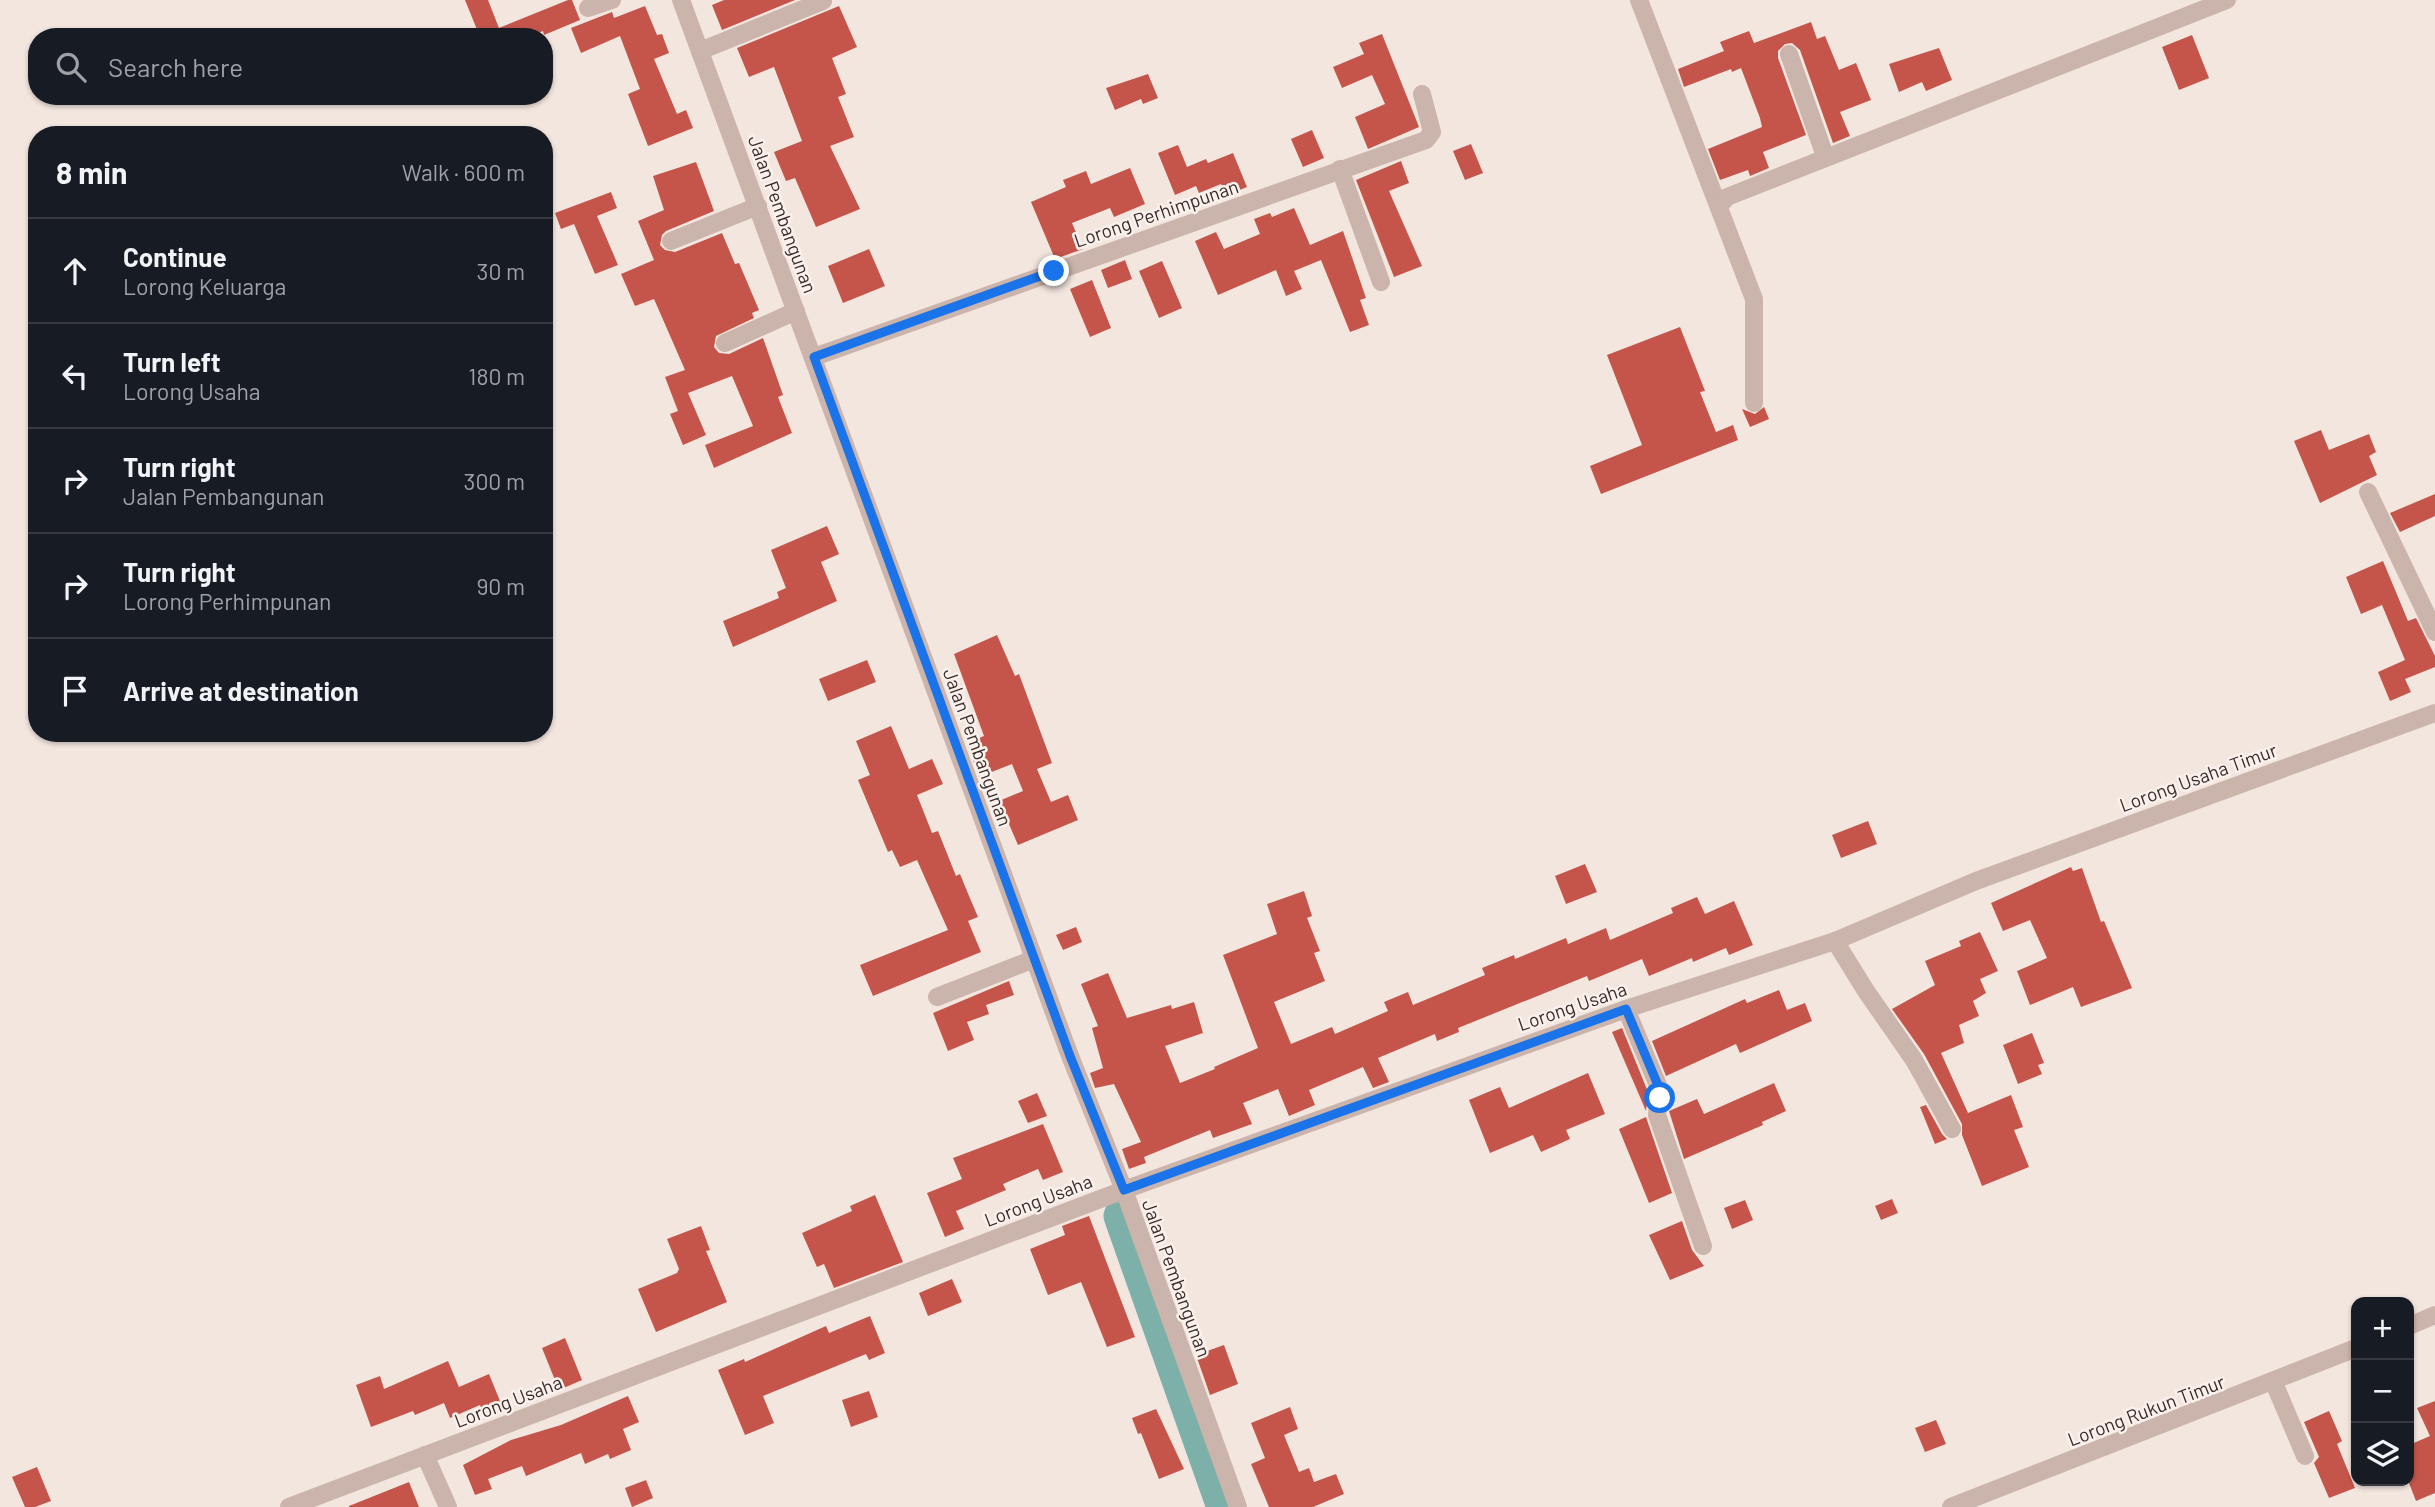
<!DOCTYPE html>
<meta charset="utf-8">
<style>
:root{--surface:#171b24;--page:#242831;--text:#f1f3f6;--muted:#9ea1a6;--line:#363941}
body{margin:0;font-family:Barlow,sans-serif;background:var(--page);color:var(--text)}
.controls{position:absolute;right:21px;bottom:21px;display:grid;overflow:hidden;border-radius:14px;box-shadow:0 2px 5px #0004}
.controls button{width:63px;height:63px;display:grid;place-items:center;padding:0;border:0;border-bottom:2px solid var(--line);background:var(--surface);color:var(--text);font:35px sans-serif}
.stop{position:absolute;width:21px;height:21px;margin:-16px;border:5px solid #1a73e8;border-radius:50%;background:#fff}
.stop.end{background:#1a73e8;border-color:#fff;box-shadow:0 2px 7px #0008}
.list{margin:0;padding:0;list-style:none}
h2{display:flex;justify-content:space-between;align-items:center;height:91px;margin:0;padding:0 28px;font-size:30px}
h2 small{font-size:23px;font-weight:400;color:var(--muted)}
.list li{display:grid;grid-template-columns:46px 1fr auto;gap:21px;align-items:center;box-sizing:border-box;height:105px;padding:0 28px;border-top:2px solid var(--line)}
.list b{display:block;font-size:26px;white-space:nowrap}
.list p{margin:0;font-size:23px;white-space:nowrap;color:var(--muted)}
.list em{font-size:23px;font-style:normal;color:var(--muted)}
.icon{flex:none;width:38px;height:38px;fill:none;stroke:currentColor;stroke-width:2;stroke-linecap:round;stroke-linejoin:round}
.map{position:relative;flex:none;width:2435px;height:1507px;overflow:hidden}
.search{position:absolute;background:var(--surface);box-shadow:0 2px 5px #0004;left:28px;top:28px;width:525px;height:77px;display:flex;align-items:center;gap:18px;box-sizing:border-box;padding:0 24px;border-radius:28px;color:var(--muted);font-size:26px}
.panel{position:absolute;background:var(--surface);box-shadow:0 2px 5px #0004;left:28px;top:126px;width:525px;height:616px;border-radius:28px}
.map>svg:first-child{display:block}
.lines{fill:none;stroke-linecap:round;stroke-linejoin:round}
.river{stroke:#7eb0aa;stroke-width:35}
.building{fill:#c5554b}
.minor{stroke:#cbb4ab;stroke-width:18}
.route{stroke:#1a73e8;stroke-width:9}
.labels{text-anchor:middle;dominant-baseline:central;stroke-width:5;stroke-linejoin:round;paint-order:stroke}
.street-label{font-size:19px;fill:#392c2a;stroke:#faf1ec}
</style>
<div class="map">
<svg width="2435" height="1507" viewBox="0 0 2435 1507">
<rect width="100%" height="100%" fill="#f3e6df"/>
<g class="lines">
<path class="river" d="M 1121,1216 L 1224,1507"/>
</g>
<g class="building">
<path d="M 465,0 L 488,0 L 499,28 L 568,0 L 572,0 L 580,20 L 544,35 L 543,31 L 529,37 L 480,37 Z"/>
<path d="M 724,0 L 795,0 L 722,30 L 712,5 Z"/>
<path d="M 645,6 L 657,35 L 662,34 L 669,53 L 654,59 L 677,114 L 686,110 L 693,128 L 648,146 L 628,94 L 640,89 L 620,36 L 581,53 L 571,28 L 612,12 L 614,18 Z"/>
<path d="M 839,6 L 857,47 L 832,58 L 846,94 L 838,97 L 854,137 L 830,146 L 860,209 L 816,227 L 795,178 L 786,181 L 774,152 L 802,141 L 774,67 L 749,77 L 737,48 Z"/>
<path d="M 1811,22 L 1817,39 L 1825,36 L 1839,70 L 1856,63 L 1871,100 L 1840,112 L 1850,136 L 1833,143 L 1800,50 L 1792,43 L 1785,44 L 1778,51 L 1778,58 L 1806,135 L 1763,152 L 1769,168 L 1750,176 L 1748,170 L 1720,180 L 1708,149 L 1762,127 L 1760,118 L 1741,68 L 1732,72 L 1731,69 L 1684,87 L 1678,69 L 1724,51 L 1720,42 L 1749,31 L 1754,43 Z"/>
<path d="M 1382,34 L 1419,127 L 1368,149 L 1355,117 L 1385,104 L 1372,75 L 1342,88 L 1333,67 L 1364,54 L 1359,43 Z"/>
<path d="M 2192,35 L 2209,78 L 2179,90 L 2162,47 Z"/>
<path d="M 1939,48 L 1952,80 L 1926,91 L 1922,82 L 1899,92 L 1889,64 Z"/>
<path d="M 1148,74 L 1158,98 L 1143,104 L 1141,99 L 1115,110 L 1106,88 Z"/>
<path d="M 1312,130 L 1324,158 L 1303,167 L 1291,139 Z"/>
<path d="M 1471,144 L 1483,173 L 1465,180 L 1453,151 Z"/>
<path d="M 1178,145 L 1187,167 L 1206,159 L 1208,163 L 1233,153 L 1247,187 L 1225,196 L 1221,184 L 1199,193 L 1196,186 L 1175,195 L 1158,153 Z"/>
<path d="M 1401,161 L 1409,183 L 1389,191 L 1422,266 L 1394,277 L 1356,180 Z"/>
<path d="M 696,162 L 714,211 L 666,231 L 662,235 L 660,245 L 665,250 L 675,252 L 722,233 L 735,264 L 739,263 L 759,310 L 752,313 L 754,318 L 716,336 L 714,347 L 719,353 L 729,354 L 763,338 L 783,395 L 778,397 L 792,433 L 714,468 L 705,445 L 753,426 L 732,376 L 688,393 L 706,435 L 683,445 L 670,414 L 678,411 L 665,377 L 685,370 L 654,299 L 635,306 L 621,274 L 654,260 L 638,221 L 664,210 L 653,176 Z"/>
<path d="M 1130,168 L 1145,204 L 1114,217 L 1110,208 L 1072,223 L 1083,249 L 1055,259 L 1031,202 L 1066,187 L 1063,180 L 1086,171 L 1091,184 Z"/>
<path d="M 611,192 L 617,208 L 597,216 L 618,265 L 595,274 L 574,224 L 561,229 L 555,213 Z"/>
<path d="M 1294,208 L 1310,245 L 1343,231 L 1366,298 L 1360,300 L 1369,325 L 1350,332 L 1321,260 L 1294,271 L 1302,289 L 1286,296 L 1276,270 L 1218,295 L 1195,241 L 1216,232 L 1224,249 L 1260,234 L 1254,219 L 1270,213 L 1272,217 Z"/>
<path d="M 869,249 L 885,286 L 843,303 L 828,266 Z"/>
<path d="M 1125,260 L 1132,279 L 1108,288 L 1101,270 Z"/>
<path d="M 1162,261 L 1182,308 L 1159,318 L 1139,271 Z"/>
<path d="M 1092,280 L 1111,328 L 1090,337 L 1070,289 Z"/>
<path d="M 1680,327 L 1705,391 L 1700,392 L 1716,432 L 1733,425 L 1738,440 L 1601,494 L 1590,466 L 1642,445 L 1607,355 Z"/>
<path d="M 1764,407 L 1769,419 L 1750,427 L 1742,409 L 1755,414 Z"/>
<path d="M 2321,430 L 2329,450 L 2369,434 L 2376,452 L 2369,456 L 2377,475 L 2320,503 L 2294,441 Z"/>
<path d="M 2435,494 L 2435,516 L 2400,532 L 2390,513 Z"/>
<path d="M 827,526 L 839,554 L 821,562 L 837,601 L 733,647 L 723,621 L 779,598 L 777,592 L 786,588 L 771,550 Z"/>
<path d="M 2383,561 L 2408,621 L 2416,618 L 2435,656 L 2435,667 L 2405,679 L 2411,692 L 2390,701 L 2378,672 L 2405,660 L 2382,605 L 2361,614 L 2346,577 Z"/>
<path d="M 997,635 L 1015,676 L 1019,674 L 1052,763 L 1037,769 L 1051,802 L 1068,795 L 1078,820 L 1018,845 L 999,801 L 1023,791 L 1012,764 L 979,777 L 967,743 L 984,736 L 954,654 Z"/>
<path d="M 867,660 L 876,682 L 828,701 L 819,679 Z"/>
<path d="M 891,726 L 909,769 L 932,759 L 943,784 L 917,795 L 932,833 L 938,831 L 956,876 L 960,874 L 969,896 L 978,917 L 968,921 L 981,952 L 873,996 L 860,965 L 948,930 L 917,860 L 900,867 L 892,850 L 888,852 L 858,780 L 870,775 L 856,741 Z"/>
<path d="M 1868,821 L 1877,844 L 1841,858 L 1832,835 Z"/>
<path d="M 1585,864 L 1597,892 L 1566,904 L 1555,876 Z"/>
<path d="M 2071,867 L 2073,871 L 2082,868 L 2101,922 L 2104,921 L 2132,988 L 2081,1007 L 2073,987 L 2030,1005 L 2017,971 L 2047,958 L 2030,920 L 2003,931 L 1991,903 Z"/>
<path d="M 1304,891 L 1312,916 L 1307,918 L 1320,951 L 1314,953 L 1325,981 L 1274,1002 L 1291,1044 L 1332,1027 L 1335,1034 L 1388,1011 L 1384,1002 L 1408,992 L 1413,1005 L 1485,975 L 1482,968 L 1514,955 L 1515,959 L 1566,938 L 1568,944 L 1606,928 L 1610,940 L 1673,913 L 1671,908 L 1697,897 L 1705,914 L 1734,901 L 1753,945 L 1729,955 L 1726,948 L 1693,962 L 1692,958 L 1649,976 L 1642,959 L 1589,981 L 1587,976 L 1458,1028 L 1459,1032 L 1437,1041 L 1435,1034 L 1378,1058 L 1389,1082 L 1373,1088 L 1363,1067 L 1309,1090 L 1315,1105 L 1289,1116 L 1278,1089 L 1243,1103 L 1252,1124 L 1213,1138 L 1210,1130 L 1144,1157 L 1146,1163 L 1129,1169 L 1122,1149 L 1141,1142 L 1114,1084 L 1095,1088 L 1090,1073 L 1103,1068 L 1092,1028 L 1098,1026 L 1081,984 L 1108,973 L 1127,1018 L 1171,1005 L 1172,1009 L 1194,1002 L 1203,1033 L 1165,1046 L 1180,1083 L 1215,1069 L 1214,1067 L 1258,1048 L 1223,955 L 1277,934 L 1267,904 Z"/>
<path d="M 1076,927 L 1082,942 L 1063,950 L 1056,935 Z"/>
<path d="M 1980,932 L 1998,971 L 1980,979 L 1986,993 L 1973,1001 L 1979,1016 L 1959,1025 L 1964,1043 L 1941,1053 L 1968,1113 L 2011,1095 L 2023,1127 L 2014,1130 L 2029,1167 L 1982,1186 L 1962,1135 L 1962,1124 L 1924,1054 L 1892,1009 L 1935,985 L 1925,961 L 1961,946 L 1959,941 Z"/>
<path d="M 1009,981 L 1014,995 L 986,1005 L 989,1014 L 967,1022 L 974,1040 L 948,1051 L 933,1013 Z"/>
<path d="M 1779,990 L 1787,1010 L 1805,1003 L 1812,1021 L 1740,1053 L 1736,1044 L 1666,1076 L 1652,1041 L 1745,999 L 1747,1003 Z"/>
<path d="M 1622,1028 L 1648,1092 L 1646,1111 L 1612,1032 Z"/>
<path d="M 2032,1033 L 2044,1063 L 2038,1065 L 2042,1074 L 2018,1084 L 2003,1045 Z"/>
<path d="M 1588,1073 L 1605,1114 L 1566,1130 L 1570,1139 L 1541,1152 L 1533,1135 L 1490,1153 L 1469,1100 L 1500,1087 L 1509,1108 Z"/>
<path d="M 1774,1083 L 1786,1111 L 1762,1122 L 1763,1125 L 1684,1159 L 1669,1111 L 1697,1099 L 1704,1114 Z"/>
<path d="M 1037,1093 L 1047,1116 L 1028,1123 L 1018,1101 Z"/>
<path d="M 1926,1105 L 1942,1134 L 1947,1139 L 1935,1144 L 1920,1107 Z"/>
<path d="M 1646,1117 L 1672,1193 L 1649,1203 L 1619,1129 Z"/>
<path d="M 1043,1124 L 1063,1172 L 1043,1180 L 1038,1169 L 1003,1184 L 1006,1190 L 956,1211 L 964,1229 L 945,1237 L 927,1193 L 962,1179 L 953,1158 Z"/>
<path d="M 875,1195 L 903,1262 L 834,1288 L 824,1264 L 817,1267 L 802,1233 L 852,1211 L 850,1206 Z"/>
<path d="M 1892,1199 L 1898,1213 L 1881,1220 L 1875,1206 Z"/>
<path d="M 1745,1200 L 1753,1220 L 1732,1229 L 1724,1208 Z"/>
<path d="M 1089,1216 L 1135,1337 L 1107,1347 L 1081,1282 L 1048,1295 L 1030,1249 L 1065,1235 L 1062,1226 Z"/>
<path d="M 1682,1221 L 1692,1250 L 1704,1266 L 1670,1280 L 1649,1235 Z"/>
<path d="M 701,1226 L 710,1250 L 706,1251 L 727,1302 L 656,1332 L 638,1289 L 677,1273 L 679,1269 L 667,1239 Z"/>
<path d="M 952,1279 L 962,1302 L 928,1316 L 919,1293 Z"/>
<path d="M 870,1316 L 885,1353 L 869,1360 L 866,1354 L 763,1396 L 774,1423 L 745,1435 L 718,1370 L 744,1359 L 745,1362 L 826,1326 L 829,1333 Z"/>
<path d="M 565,1338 L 582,1380 L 559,1390 L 542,1348 Z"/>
<path d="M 1224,1345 L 1238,1384 L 1210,1395 L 1196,1355 Z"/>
<path d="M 448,1361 L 459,1387 L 489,1374 L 502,1406 L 484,1414 L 480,1405 L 450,1418 L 444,1403 L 415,1415 L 413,1411 L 371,1427 L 356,1385 L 380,1376 L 384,1389 Z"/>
<path d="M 869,1391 L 878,1417 L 851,1427 L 842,1400 Z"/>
<path d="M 628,1396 L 639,1422 L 623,1429 L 631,1450 L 610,1459 L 608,1454 L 585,1464 L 581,1453 L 526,1476 L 522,1466 L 488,1479 L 492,1489 L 475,1495 L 463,1465 L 511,1440 L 561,1425 Z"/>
<path d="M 2435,1401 L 2435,1493 L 2416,1501 L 2409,1483 L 2409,1445 L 2430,1436 L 2417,1408 Z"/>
<path d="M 1290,1407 L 1298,1429 L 1284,1435 L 1299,1472 L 1309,1468 L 1314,1482 L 1336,1474 L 1344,1494 L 1313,1507 L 1269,1507 L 1251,1464 L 1265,1458 L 1251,1423 Z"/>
<path d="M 1156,1409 L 1184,1469 L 1159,1479 L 1141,1433 L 1138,1434 L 1132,1418 Z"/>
<path d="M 2329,1411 L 2342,1441 L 2337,1444 L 2355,1488 L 2329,1498 L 2314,1463 L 2319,1457 L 2304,1422 Z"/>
<path d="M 1936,1420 L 1946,1444 L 1925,1452 L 1915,1428 Z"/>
<path d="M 37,1467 L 51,1501 L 35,1507 L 25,1507 L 12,1477 Z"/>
<path d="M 646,1480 L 653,1498 L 632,1507 L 625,1488 Z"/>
<path d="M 409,1482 L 419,1507 L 349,1507 L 349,1506 Z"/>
</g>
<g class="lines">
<g class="minor">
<path d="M 681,0 L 1070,1056 L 1124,1190 L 1238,1507"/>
<path d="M 1639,0 L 1754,299 L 1754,403"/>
<path d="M 588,8 L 612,0"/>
<path d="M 700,51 L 823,1"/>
<path d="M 1789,54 L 1825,156"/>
<path d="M 1340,169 L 1381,282"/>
<path d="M 1720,205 L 1727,197 L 2227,0"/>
<path d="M 671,241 L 758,206"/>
<path d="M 725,343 L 796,311"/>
<path d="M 814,357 L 1426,140 L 1432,132 L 1422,94"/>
<path d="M 2368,492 L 2435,632"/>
<path d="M 1835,941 L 1866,991 L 1914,1060 L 1952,1129"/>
<path d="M 937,997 L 1034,959"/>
<path d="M 1626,1009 L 1660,1090 L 1657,1115 L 1703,1246"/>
<path d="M 2409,1326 L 2435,1315"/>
<path d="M 2274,1383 L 2305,1456"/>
<path d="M 425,1455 L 448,1507"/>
<path d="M 289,1507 L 1124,1190 L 1626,1009 L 1835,941 L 1976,881 L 2435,713"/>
<path d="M 1951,1507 L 2356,1348"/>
</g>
</g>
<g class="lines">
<path class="route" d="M 1054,271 L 814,357 L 1070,1056 L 1124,1190 L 1626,1009 L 1660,1090 L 1660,1098"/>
</g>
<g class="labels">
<g class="street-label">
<text transform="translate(1156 213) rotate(-19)">Lorong Perhimpunan</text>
<text transform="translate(783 214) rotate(70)">Jalan Pembangunan</text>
<text transform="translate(978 747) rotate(70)">Jalan Pembangunan</text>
<text transform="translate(2198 777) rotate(-20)">Lorong Usaha Timur</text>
<text transform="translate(1572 1006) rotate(-19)">Lorong Usaha</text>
<text transform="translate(1038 1200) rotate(-21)">Lorong Usaha</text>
<text transform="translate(1177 1278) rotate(70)">Jalan Pembangunan</text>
<text transform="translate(508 1401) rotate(-21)">Lorong Usaha</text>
<text transform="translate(2146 1410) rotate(-21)">Lorong Rukun Timur</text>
</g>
</g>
</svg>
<div class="controls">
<button>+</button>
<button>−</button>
<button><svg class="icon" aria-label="layers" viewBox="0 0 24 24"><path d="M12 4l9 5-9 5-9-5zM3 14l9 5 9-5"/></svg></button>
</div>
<div class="stop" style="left:1660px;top:1098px"></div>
<div class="stop end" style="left:1054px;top:271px"></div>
<div class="search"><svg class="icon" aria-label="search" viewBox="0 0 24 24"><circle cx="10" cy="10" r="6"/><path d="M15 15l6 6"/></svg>Search here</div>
<section class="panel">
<h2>8 min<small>Walk · 600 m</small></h2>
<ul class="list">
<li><svg class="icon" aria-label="ahead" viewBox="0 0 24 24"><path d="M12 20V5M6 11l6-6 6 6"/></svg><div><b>Continue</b><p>Lorong Keluarga</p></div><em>30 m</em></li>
<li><svg class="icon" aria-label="left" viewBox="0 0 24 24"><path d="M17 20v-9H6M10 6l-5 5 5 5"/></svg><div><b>Turn left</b><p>Lorong Usaha</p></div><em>180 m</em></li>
<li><svg class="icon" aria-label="right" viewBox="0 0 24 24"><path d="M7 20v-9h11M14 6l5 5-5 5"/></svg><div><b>Turn right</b><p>Jalan Pembangunan</p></div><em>300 m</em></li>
<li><svg class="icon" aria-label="right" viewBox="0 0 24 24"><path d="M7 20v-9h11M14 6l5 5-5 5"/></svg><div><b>Turn right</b><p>Lorong Perhimpunan</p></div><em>90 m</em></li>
<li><svg class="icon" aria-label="arrive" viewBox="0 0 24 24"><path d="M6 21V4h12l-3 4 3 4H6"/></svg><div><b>Arrive at destination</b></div></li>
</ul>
</section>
</div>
